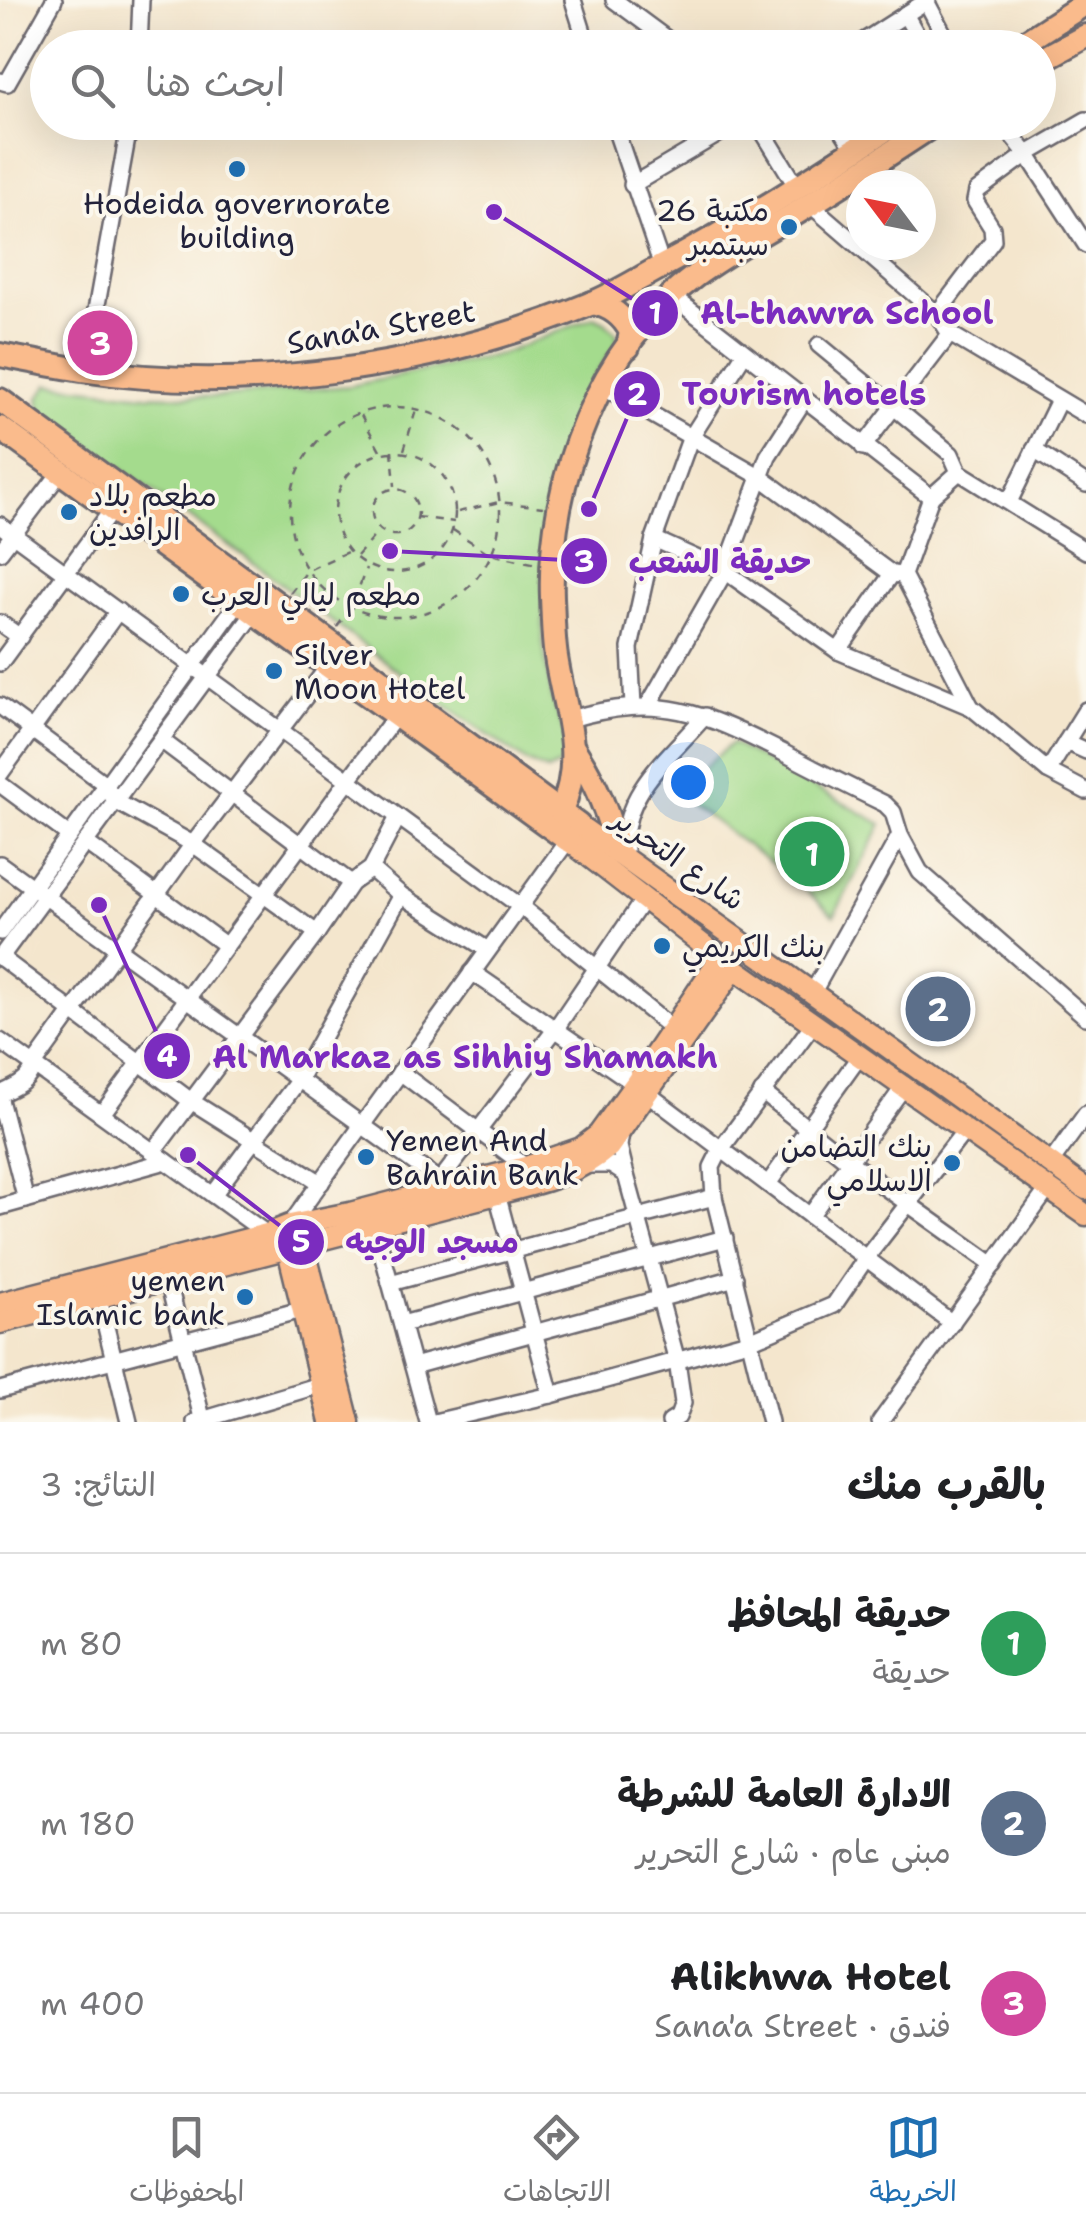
<!DOCTYPE html>
<html lang="ar">
<meta charset="utf-8">
<style>
:root{--surface:#fff;--page:#f6f6f6;--text:#202124;--muted:#757577;--line:#e0e0e0;--accent:#1f6fb2}
body{margin:0;font-family:"Shantell Sans","Playpen Sans Arabic",sans-serif;background:var(--page);color:var(--text);direction:rtl}
.compass{position:absolute;left:846px;top:170px;width:90px;height:90px;border-radius:50%;background:var(--surface);box-shadow:0 10px 40px #0002;rotate:302deg}
.you{position:absolute;left:688px;top:782px;width:35px;height:35px;margin:-25px;border:8px solid #fff;border-radius:50%;background:#1a73e8;box-shadow:0 0 0 15px #1a73e833}
.badge{display:grid;place-items:center;width:65px;height:65px;border-radius:50%;background:var(--accent);color:#fff;font-size:32px;font-weight:700}
.pin{position:absolute;translate:-50% -50%;border:5px solid #fff;box-shadow:0 2px 10px #0006}
.list{margin:0;padding:0;list-style:none}
h2{display:flex;justify-content:space-between;align-items:center;height:130px;margin:0;padding:0 40px;font-size:42px}
h2 small{font-size:32px;font-weight:400;color:var(--muted)}
.list li{display:grid;grid-template-columns:65px 1fr auto;gap:30px;align-items:center;box-sizing:border-box;height:180px;padding:0 40px;border-top:2px solid var(--line)}
.list b{display:block;font-size:38px;white-space:nowrap}
.list p{margin:0;font-size:32px;white-space:nowrap;color:var(--muted)}
.list em{font-size:32px;font-style:normal;color:var(--muted)}
.icon{flex:none;width:55px;height:55px;fill:none;stroke:currentColor;stroke-width:2;stroke-linecap:round;stroke-linejoin:round}
.map{position:relative;flex:none;width:1086px;height:1422px;overflow:hidden;direction:ltr}
.search{position:absolute;background:var(--surface);box-shadow:0 10px 40px #0002;left:30px;right:30px;top:30px;height:110px;display:flex;align-items:center;gap:25px;box-sizing:border-box;padding:0 35px;border-radius:55px;color:var(--muted);font-size:38px}
.sheet{height:670px;background:var(--surface)}
nav{display:flex;justify-content:space-around;align-items:center;box-sizing:border-box;height:140px;border-top:2px solid var(--line);background:var(--surface);font-size:28px;color:var(--muted)}
nav a{display:grid;justify-items:center;gap:5px}
nav .on{color:var(--accent)}
.map>svg:first-child{display:block}
.green{fill:#a4db8d;stroke:#637e64;stroke-width:2.5}
.lines{fill:none;stroke-linecap:round;stroke-linejoin:round}
.minor-casing{stroke:#6c676e;stroke-width:20}
.major-casing{stroke:#6c676e;stroke-width:25}
.highway-casing{stroke:#6c676e;stroke-width:28}
.path{stroke:#6c676e;stroke-width:2.5;stroke-dasharray:8 8;stroke-linecap:butt}
.minor{stroke:#fff;stroke-width:15}
.major{stroke:#fabb8c;stroke-width:20}
.highway{stroke:#fabb8c;stroke-width:22}
.poi-dot{fill:#1f6fb2;stroke:#fbf7ec;stroke-width:4}
.labels{text-anchor:middle;dominant-baseline:central;stroke-width:8;stroke-linejoin:round;paint-order:stroke}
.poi-label{font-size:30px;fill:#22223b;stroke:#fbf7ec;text-anchor:start}
.street-label{font-size:30px;fill:#22223b;stroke:#fbf7ec}
.leader{fill:none;stroke:#7b2cbf;stroke-width:4}
.callout-dot{fill:#7b2cbf;stroke:#fbf7ec;stroke-width:4}
.mark-label{font-size:30px;text-anchor:middle;font-weight:bold;fill:#fff}
.callout-label{font-size:32px;text-anchor:middle;font-weight:bold;fill:#7b2cbf;stroke:#fbf7ec;stroke-width:8;stroke-linejoin:round;paint-order:stroke}
</style>
<div class="map">
<svg width="1086" height="1422" viewBox="0 0 1086 1422">
<rect width="100%" height="100%" fill="#fbf7ec"/>
<filter id="ink" filterUnits="userSpaceOnUse"><feTurbulence type="fractalNoise" baseFrequency=".01" numOctaves="2"/><feDisplacementMap in="SourceGraphic" scale="20" xChannelSelector="R" yChannelSelector="G"/><feConvolveMatrix kernelMatrix="1 2 1 2 8 2 1 2 1" color-interpolation-filters="sRGB"/></filter>
<filter id="wash" filterUnits="userSpaceOnUse"><feTurbulence type="fractalNoise" baseFrequency=".0048" numOctaves="4" result="noise"/><feDisplacementMap in="SourceGraphic" scale="40" xChannelSelector="R" yChannelSelector="G"/><feGaussianBlur stdDeviation="2.25" result="paint"/><feColorMatrix in="noise" values="0 0 0 0 0 0 0 0 0 0 0 0 0 0 0 0 0 1.4 0 .05"/><feComposite in="paint" operator="in"/></filter>
<g filter="url(#wash)">
<rect width="100%" height="100%" fill="#f4e6cd"/>
<g class="green">
<path d="M 594,317 L 605,322 L 617,334 L 617,343 L 586,390 L 564,438 L 549,490 L 544,542 L 543,643 L 552,698 L 567,741 L 562,764 L 547,771 L 525,761 L 417,685 L 251,561 L 41,412 L 39,398 L 49,384 L 146,395 L 215,397 L 350,386 L 502,354 Z"/>
<path d="M 732,743 L 882,824 L 834,916 L 799,884 L 675,792 Z"/>
</g>
</g>
<g filter="url(#ink)">
<g class="lines">
<g class="minor-casing">
<g id="minor">
<path d="M 573,0 L 588,48"/>
<path d="M 614,0 L 679,48"/>
<path d="M 926,1 L 951,48"/>
<path d="M 905,14 L 924,48"/>
<path d="M 139,48 L 141,0"/>
<path d="M 853,48 L 928,0"/>
<path d="M 0,81 L 7,83 L 54,0"/>
<path d="M 613,122 L 662,266"/>
<path d="M 757,122 L 797,187"/>
<path d="M 837,122 L 855,150"/>
<path d="M 1001,122 L 1027,154 L 1086,245"/>
<path d="M 632,185 L 739,122"/>
<path d="M 811,205 L 937,314 L 950,334 L 1086,415"/>
<path d="M 672,296 L 931,497 L 959,472 L 1086,551"/>
<path d="M 937,314 L 993,240 L 992,228 L 975,201 L 977,191 L 1027,154 L 1086,120"/>
<path d="M 819,345 L 951,454 L 959,472"/>
<path d="M 85,371 L 130,122"/>
<path d="M 604,387 L 759,476 L 892,574 L 903,575 L 971,707"/>
<path d="M 863,447 L 950,334"/>
<path d="M 1034,450 L 1086,484"/>
<path d="M 1009,502 L 1059,400"/>
<path d="M 0,525 L 520,906 L 674,1030"/>
<path d="M 654,539 L 725,571 L 838,651 L 971,707 L 1048,771 L 1086,791"/>
<path d="M 0,552 L 60,473"/>
<path d="M 903,575 L 931,497"/>
<path d="M 0,623 L 20,637"/>
<path d="M 838,651 L 892,574"/>
<path d="M 0,663 L 112,510"/>
<path d="M 0,706 L 105,784 L 115,801 L 193,844 L 317,933"/>
<path d="M 633,706 L 630,648 L 654,539 L 690,439 L 744,354"/>
<path d="M 648,706 L 725,571 L 768,456 L 804,400"/>
<path d="M 570,719 C 660,693 702,712 782,752 C 816,770 850,787 885,804 L 893,812 L 900,835 L 920,872 L 1086,1017"/>
<path d="M 161,740 L 351,883"/>
<path d="M 1066,742 L 1086,751"/>
<path d="M 1048,771 L 1086,710"/>
<path d="M 0,774 L 118,611"/>
<path d="M 0,784 L 69,835"/>
<path d="M 85,842 L 225,945"/>
<path d="M 625,850 C 621,793 670,756 705,716"/>
<path d="M 0,864 L 448,1187"/>
<path d="M 371,869 L 401,895 L 488,950"/>
<path d="M 0,932 L 239,601"/>
<path d="M 0,957 L 191,1101 L 321,1183"/>
<path d="M 0,958 L 255,612"/>
<path d="M 472,972 L 635,1084 L 952,1323"/>
<path d="M 813,992 L 900,835"/>
<path d="M 0,1041 L 267,1234"/>
<path d="M 400,1072 L 526,1167"/>
<path d="M 762,1092 L 851,1163 L 994,1265"/>
<path d="M 0,1094 C 15,1087 29,1082 34,1065 L 193,844 L 328,667"/>
<path d="M 0,1100 L 26,1200"/>
<path d="M 102,1114 L 395,717"/>
<path d="M 154,1151 L 317,933 L 351,883 L 371,869 L 398,817"/>
<path d="M 1050,1164 L 1086,1114"/>
<path d="M 587,1165 L 611,1165 L 626,1175 L 619,1146 L 621,1133"/>
<path d="M 626,1175 L 677,1361 L 683,1403 L 678,1417 L 670,1422"/>
<path d="M 440,1181 L 554,1031 L 643,900"/>
<path d="M 768,1184 L 859,1057"/>
<path d="M 497,1194 L 551,1395"/>
<path d="M 213,1195 L 298,1081 L 401,895"/>
<path d="M 0,1207 L 166,1161"/>
<path d="M 810,1216 L 905,1085"/>
<path d="M 290,1225 L 568,840"/>
<path d="M 375,1227 L 428,1422"/>
<path d="M 168,1281 L 203,1422"/>
<path d="M 390,1283 L 714,1197"/>
<path d="M 99,1298 L 129,1422"/>
<path d="M 402,1324 L 725,1238"/>
<path d="M 413,1366 L 735,1278"/>
<path d="M 0,1390 L 301,1310"/>
<path d="M 195,1422 L 320,1385"/>
<path d="M 434,1422 L 551,1395 L 752,1340 L 834,1305 L 866,1258 L 966,1129"/>
<path d="M 770,1422 L 714,1197 L 712,1167 L 721,1149 L 813,1024"/>
<path d="M 880,1422 L 1048,1189"/>
</g>
</g>
<g class="major-casing">
<g id="major">
<path d="M 578,825 L 1086,1189"/>
<path d="M 568,840 L 720,958 L 1086,1215"/>
<path d="M 307,1234 L 308,1262 L 349,1422"/>
<path d="M 286,1242 L 330,1422"/>
<path d="M 0,1303 L 267,1234 L 290,1225 L 350,1213 L 526,1167 L 581,1148 L 598,1135 L 635,1084 L 720,958"/>
<path d="M 0,1323 L 497,1194 C 539,1183 576,1176 609,1147 L 735,968"/>
</g>
</g>
<g class="highway-casing">
<g id="highway">
<path d="M 1016,48 L 1086,3"/>
<path d="M 1038,62 L 1086,36"/>
<path d="M 592,303 C 610,306 623,316 631,332 L 628,347"/>
<path d="M 0,355 C 27,360 55,366 82,370 C 248,395 436,367 590,304 C 613,295 635,281 657,269 C 740,225 819,174 897,122"/>
<path d="M 0,400 L 578,825"/>
<path d="M 0,428 L 568,840"/>
<path d="M 574,749 C 596,783 609,814 618,853"/>
<path d="M 561,812 C 585,753 565,716 556,657 C 553,638 553,617 552,597 C 548,481 599,347 695,276 C 727,252 764,233 798,212 C 845,183 891,153 938,122"/>
</g>
</g>
<g class="path">
<circle cx="395" cy="512" r="105"/>
<path d="M 361,415 L 381,452"/>
<path d="M 392,450 L 395,486"/>
<path d="M 404,450 L 416,410"/>
<circle cx="395" cy="512" r="60"/>
<circle cx="395" cy="512" r="23"/>
<path d="M 458,512 L 499,502 L 543,507"/>
<path d="M 417,517 L 454,522"/>
<path d="M 453,530 L 490,554 L 537,564"/>
<path d="M 357,556 L 378,532"/>
<path d="M 290,593 L 308,570 L 347,552"/>
<path d="M 337,627 L 352,607 L 366,568"/>
</g>
<use href="#minor" class="minor"/>
<use href="#major" class="major"/>
<use href="#highway" class="highway"/>
</g>
</g>
<g class="poi-dot">
<circle cx="237" cy="169" r="10"/>
<circle cx="789" cy="227" r="10"/>
<circle cx="69" cy="512" r="10"/>
<circle cx="181" cy="594" r="10"/>
<circle cx="274" cy="671" r="10"/>
<circle cx="662" cy="946" r="10"/>
<circle cx="366" cy="1157" r="10"/>
<circle cx="952" cy="1163" r="10"/>
<circle cx="245" cy="1297" r="10"/>
</g>
<g class="labels">
<g class="poi-label">
<text x="237" y="203" text-anchor="middle">Hodeida governorate<tspan x="237" dy="34">building</tspan></text>
<text x="769" y="210" text-anchor="end">مكتبة 26<tspan x="769" dy="34">سبتمبر</tspan></text>
<text x="89" y="495">مطعم بلاد<tspan x="89" dy="34">الرافدين</tspan></text>
<text x="201" y="594">مطعم ليالي العرب</text>
<text x="294" y="654">Silver<tspan x="294" dy="34">Moon Hotel</tspan></text>
<text x="682" y="946">بنك الكريمي</text>
<text x="386" y="1140">Yemen And<tspan x="386" dy="34">Bahrain Bank</tspan></text>
<text x="932" y="1146" text-anchor="end">بنك التضامن<tspan x="932" dy="34">الاسلامي</tspan></text>
<text x="225" y="1280" text-anchor="end">yemen<tspan x="225" dy="34">Islamic bank</tspan></text>
</g>
<g class="street-label">
<text transform="translate(381 327) rotate(-10)">Sana'a Street</text>
<text transform="translate(679 859) rotate(35)">شارع التحرير</text>
</g>
</g>
<path class="leader" d="M494 212L655 313M589 509L637 394M390 551L584 561M99 905L167 1056M188 1155L301 1242"/>
<g class="callout-dot">
<circle cx="494" cy="212" r="10"/>
<circle cx="589" cy="509" r="10"/>
<circle cx="390" cy="551" r="10"/>
<circle cx="99" cy="905" r="10"/>
<circle cx="188" cy="1155" r="10"/>
<circle cx="655" cy="313" r="25"/>
<circle cx="637" cy="394" r="25"/>
<circle cx="584" cy="561" r="25"/>
<circle cx="167" cy="1056" r="25"/>
<circle cx="301" cy="1242" r="25"/>
</g>
<g class="mark-label">
<text x="655" y="324">1</text>
<text x="637" y="405">2</text>
<text x="584" y="572">3</text>
<text x="167" y="1067">4</text>
<text x="301" y="1252">5</text>
</g>
<g class="callout-label">
<text x="847" y="324">Al-thawra School</text>
<text x="804" y="405">Tourism hotels</text>
<text x="720" y="573">حديقة الشعب</text>
<text x="465" y="1068">Al Markaz as Sihhiy Shamakh</text>
<text x="432" y="1253">مسجد الوجيه</text>
</g>
</svg>
<svg class="compass" viewBox="-18 -18 36 36"><path d="M0-13l5 13h-10z" fill="#e53935"/><path d="M0 13l5-13h-10z" fill="#757577"/></svg>
<div class="you"></div>
<div class="pin badge" style="left:812px;top:854px;background:#2e9e5b">1</div>
<div class="pin badge" style="left:938px;top:1009px;background:#5c6f8a">2</div>
<div class="pin badge" style="left:100px;top:343px;background:#d1479c">3</div>
<div class="search"><svg class="icon" aria-label="search" viewBox="0 0 24 24"><circle cx="10" cy="10" r="6"/><path d="M15 15l6 6"/></svg>ابحث هنا</div>
</div>
<section class="sheet">
<h2>بالقرب منك<small>النتائج: 3</small></h2>
<ul class="list">
<li><span class="badge" style="background:#2e9e5b">1</span><div><b>حديقة المحافظ</b><p>حديقة</p></div><em>80 m</em></li>
<li><span class="badge" style="background:#5c6f8a">2</span><div><b>الادارة العامة للشرطة</b><p>مبنى عام · شارع التحرير</p></div><em>180 m</em></li>
<li><span class="badge" style="background:#d1479c">3</span><div><b>Alikhwa Hotel</b><p>فندق · Sana'a Street</p></div><em>400 m</em></li>
</ul>
</section>
<nav>
<a class="on"><svg class="icon" aria-label="map" viewBox="0 0 24 24"><path d="M3 6l6-2 6 2 6-2v14l-6 2-6-2-6 2zM9 4v14M15 6v14"/></svg>الخريطة</a>
<a><svg class="icon" aria-label="directions" viewBox="0 0 24 24"><path d="M12 3l9 9-9 9-9-9zM9 14v-3h6M13 9l2 2-2 2"/></svg>الاتجاهات</a>
<a><svg class="icon" aria-label="saved" viewBox="0 0 24 24"><path d="M7 4h10v16l-5-4-5 4z"/></svg>المحفوظات</a>
</nav>
